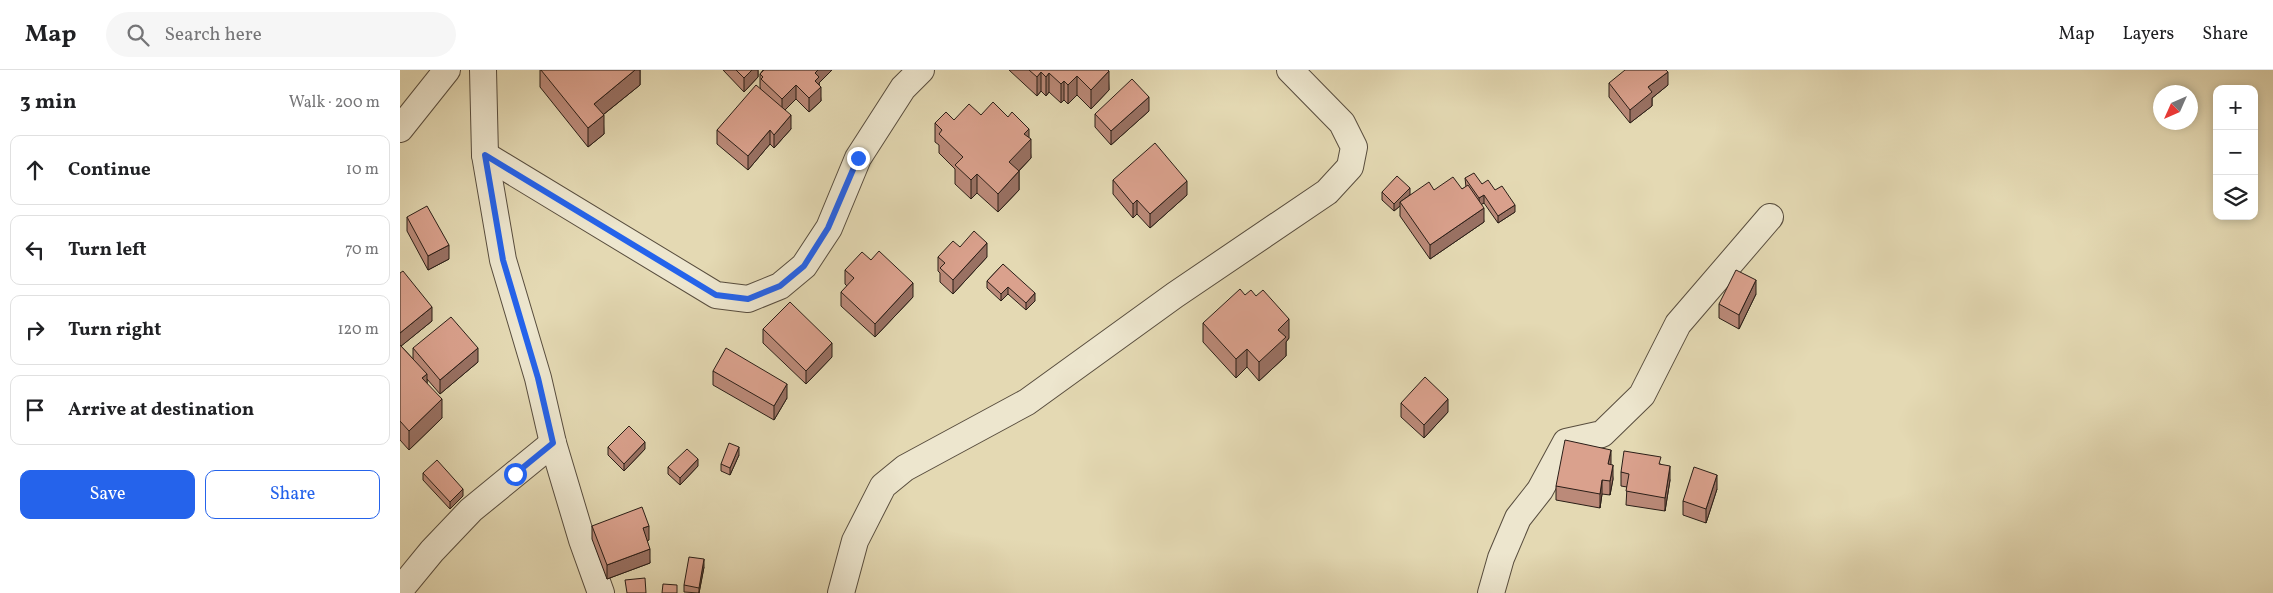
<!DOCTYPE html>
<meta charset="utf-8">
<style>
:root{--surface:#fff;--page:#f6f6f6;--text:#202124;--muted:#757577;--line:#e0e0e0;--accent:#2563eb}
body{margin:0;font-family:Vollkorn,serif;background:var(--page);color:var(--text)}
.controls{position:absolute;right:15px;top:15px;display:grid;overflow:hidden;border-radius:10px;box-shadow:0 2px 8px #0003}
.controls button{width:45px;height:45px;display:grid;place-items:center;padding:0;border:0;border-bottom:1px solid var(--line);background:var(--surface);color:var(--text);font:25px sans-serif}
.compass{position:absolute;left:1753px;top:15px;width:45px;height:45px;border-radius:50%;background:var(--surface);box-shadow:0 2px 8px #0003;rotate:225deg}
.stop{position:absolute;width:15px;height:15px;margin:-11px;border:4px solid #2563eb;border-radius:50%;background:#fff}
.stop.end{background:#2563eb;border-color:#fff;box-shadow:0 1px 5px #0008}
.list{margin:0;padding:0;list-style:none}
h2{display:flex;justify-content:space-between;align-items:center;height:65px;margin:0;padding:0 20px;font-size:21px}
h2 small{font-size:16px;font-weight:400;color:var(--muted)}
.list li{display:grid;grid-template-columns:32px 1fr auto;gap:15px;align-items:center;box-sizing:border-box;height:70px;margin:0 10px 10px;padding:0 10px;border:1px solid var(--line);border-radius:10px}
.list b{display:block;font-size:19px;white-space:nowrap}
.list em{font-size:16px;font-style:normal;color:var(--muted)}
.actions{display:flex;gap:10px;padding:15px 20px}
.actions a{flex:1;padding:11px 0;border:1px solid var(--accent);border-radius:10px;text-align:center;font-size:18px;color:var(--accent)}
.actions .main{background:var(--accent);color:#fff}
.icon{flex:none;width:28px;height:28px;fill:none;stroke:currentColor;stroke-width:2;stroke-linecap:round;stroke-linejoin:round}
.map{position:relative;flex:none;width:1873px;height:523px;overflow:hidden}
header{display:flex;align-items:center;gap:30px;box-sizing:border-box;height:70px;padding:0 25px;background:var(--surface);border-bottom:1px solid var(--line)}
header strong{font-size:24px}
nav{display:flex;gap:28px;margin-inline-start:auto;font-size:18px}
.search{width:350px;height:45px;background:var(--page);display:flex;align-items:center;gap:12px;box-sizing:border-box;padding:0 18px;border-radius:28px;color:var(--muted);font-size:19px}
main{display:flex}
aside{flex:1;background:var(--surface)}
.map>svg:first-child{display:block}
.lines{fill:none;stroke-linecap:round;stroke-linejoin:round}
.street-casing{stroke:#584d3e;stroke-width:28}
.street{stroke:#ede6ce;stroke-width:26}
.wall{fill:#bb8a79;stroke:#2a1e17}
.shaded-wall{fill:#997163;stroke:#2a1e17}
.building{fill:#daa18d;stroke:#2a1e17}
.route{stroke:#2563eb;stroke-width:6}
</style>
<header>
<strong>Map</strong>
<div class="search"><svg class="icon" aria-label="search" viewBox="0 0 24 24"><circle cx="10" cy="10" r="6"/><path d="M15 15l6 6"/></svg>Search here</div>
<nav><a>Map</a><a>Layers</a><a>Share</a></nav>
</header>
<main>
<aside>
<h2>3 min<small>Walk · 200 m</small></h2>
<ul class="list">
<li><svg class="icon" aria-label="ahead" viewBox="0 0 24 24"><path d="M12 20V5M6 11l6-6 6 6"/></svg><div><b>Continue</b></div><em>10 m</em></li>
<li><svg class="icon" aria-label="left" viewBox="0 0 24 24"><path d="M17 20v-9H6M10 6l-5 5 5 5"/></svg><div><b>Turn left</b></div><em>70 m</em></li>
<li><svg class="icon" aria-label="right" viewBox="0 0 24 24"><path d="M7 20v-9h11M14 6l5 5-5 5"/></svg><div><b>Turn right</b></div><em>120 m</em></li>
<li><svg class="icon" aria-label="arrive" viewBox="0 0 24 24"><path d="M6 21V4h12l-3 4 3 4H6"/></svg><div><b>Arrive at destination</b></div></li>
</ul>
<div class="actions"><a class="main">Save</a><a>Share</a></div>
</aside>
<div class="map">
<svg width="1873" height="523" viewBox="0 0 1873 523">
<rect width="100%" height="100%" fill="#e4d9b3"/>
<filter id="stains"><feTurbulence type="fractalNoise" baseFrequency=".004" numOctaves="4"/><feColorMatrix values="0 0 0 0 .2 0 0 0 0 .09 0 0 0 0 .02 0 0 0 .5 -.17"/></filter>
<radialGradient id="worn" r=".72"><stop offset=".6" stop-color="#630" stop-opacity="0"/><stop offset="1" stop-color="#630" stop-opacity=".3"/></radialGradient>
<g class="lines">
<g class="street-casing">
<g id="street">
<path d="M 83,0 L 85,85 L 103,190 L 138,308 L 153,373 L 182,470 L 201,523"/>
<path d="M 0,59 L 47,0"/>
<path d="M 85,85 L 316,225 L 348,229 L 380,216 L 404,196 L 429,158 L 458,88 L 503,18 L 521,0"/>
<path d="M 0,520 L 32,481 L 71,440 L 153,373"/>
<path d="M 441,523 L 455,471 L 483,416 L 505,398 L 627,332 L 775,225 L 927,122 L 950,97 L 954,77 L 942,53 L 890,0"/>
<path d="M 1091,523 L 1101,488 L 1118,448 L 1140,420 L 1166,372 L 1202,364 L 1242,325 L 1278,254 L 1370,147"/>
</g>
</g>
<use href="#street" class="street"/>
</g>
<g class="wall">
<path d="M 140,0 L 240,0 L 240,15 L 203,45 L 204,64 L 188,77 L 140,17 Z"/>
<path d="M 323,0 L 358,0 L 358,7 L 344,22 Z"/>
<path d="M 363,0 L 432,0 L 419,13 L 421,31 L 409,42 L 396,29 L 385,40 L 391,59 L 374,78 L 370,74 L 348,100 L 317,74 L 317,60 L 361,20 L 360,17 L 360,4 Z"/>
<path d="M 609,0 L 708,0 L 709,20 L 691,39 L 677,25 L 668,34 L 664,30 L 661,33 L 649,22 L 646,26 L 641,21 L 637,26 Z"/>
<path d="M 1209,13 L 1268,15 L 1252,28 L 1252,36 L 1230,53 L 1209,27 Z"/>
<path d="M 749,41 L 711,75 L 695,57 L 695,44 Z"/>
<path d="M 581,45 L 629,68 L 631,88 L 619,101 L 619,120 L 598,142 L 577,123 L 571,129 L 555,114 L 555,99 L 539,83 L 539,75 L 535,72 L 535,53 Z"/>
<path d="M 1065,108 L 1082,114 L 1095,120 L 1115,142 L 1098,153 L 1084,133 L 1081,134 L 1084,152 L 1030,189 L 1000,146 L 1000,136 L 994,141 L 982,130 L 982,122 L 1010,125 L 1034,120 L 1062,119 L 1066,117 Z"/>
<path d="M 713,110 L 787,125 L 750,158 L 737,144 L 733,148 L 713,124 Z"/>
<path d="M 7,147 L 49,189 L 28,200 L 7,161 Z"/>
<path d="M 560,177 L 587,187 L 553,224 L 540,212 L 540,203 L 538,201 L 538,187 Z"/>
<path d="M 603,194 L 635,231 L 626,240 L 608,224 L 601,231 L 587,218 L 587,211 Z"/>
<path d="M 445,200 L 513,227 L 475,267 L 441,236 L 441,222 L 447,216 L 445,214 Z"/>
<path d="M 0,203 L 32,251 L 1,276 L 13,289 L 13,278 L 78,292 L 40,324 L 27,309 L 27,314 L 42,348 L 9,380 L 0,370 Z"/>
<path d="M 1356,224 L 1339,259 L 1319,248 L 1319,234 Z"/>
<path d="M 845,225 L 889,268 L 886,272 L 886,286 L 859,311 L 847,297 L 836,308 L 803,272 L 803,253 Z"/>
<path d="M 363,259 L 432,287 L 406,314 L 363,273 Z"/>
<path d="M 313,301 L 387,328 L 374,350 L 313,315 Z"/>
<path d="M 1001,333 L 1048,342 L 1024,368 L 1001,347 Z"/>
<path d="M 208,377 L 245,379 L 224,401 L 208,385 Z"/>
<path d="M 339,385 L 330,405 L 321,401 L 321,394 Z"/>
<path d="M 1261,394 L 1270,410 L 1265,441 L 1226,435 L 1227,417 L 1221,416 L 1221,402 Z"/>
<path d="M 1211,395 L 1213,409 L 1210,425 L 1202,424 L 1200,438 L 1156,430 L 1156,416 Z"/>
<path d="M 298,396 L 280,415 L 268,404 L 268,397 Z"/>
<path d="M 23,403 L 63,426 L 50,439 L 23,410 Z"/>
<path d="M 1317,419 L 1306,453 L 1283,445 L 1283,431 Z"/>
<path d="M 192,456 L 249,470 L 247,470 L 250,493 L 207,509 L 192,469 Z"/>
<path d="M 304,497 L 299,523 L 284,522 L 284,515 Z"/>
</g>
<g class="shaded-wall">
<path d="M 235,0 L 240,0 L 240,15 L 194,52 L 194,34 Z"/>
<path d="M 352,0 L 358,0 L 358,7 L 344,22 L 344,8 Z"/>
<path d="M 418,0 L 432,0 L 419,13 L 419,19 L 421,17 L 421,31 L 409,42 L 409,28 L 415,3 Z"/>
<path d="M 709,1 L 709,20 L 691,39 L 691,20 Z"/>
<path d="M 641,2 L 641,21 L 637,26 L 637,7 Z"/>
<path d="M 1268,2 L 1268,15 L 1252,28 L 1252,36 L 1230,53 L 1230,40 L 1248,17 Z"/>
<path d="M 649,3 L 649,22 L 646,26 L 646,7 Z"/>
<path d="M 677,6 L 677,25 L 668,34 L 668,15 Z"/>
<path d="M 664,11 L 664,30 L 661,33 L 661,14 Z"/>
<path d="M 396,15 L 396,29 L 382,43 L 382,29 Z"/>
<path d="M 749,27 L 749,41 L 711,75 L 711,61 Z"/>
<path d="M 204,45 L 204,64 L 188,77 L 188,58 Z"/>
<path d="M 391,45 L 391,59 L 374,78 L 374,65 Z"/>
<path d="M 629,59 L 629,71 L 631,69 L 631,88 L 609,111 L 609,92 L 624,64 Z"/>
<path d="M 370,60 L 370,74 L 348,100 L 348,86 Z"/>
<path d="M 619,101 L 619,120 L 598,142 L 598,124 Z"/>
<path d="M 577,104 L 577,123 L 571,129 L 571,110 Z"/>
<path d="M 787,111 L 787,125 L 750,158 L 750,144 Z"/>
<path d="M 1010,118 L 1010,125 L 1000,132 L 1000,136 L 994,141 L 994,134 Z"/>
<path d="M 1084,125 L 1084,133 L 1079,136 L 1079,128 Z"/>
<path d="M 737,130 L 737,144 L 733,148 L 733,134 Z"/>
<path d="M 1115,135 L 1115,142 L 1098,153 L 1098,146 Z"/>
<path d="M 1084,138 L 1084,152 L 1030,189 L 1030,175 Z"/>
<path d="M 587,173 L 587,187 L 553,224 L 553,210 Z"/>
<path d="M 49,175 L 49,189 L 28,200 L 28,186 Z"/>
<path d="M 1356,210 L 1356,224 L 1339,259 L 1339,245 Z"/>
<path d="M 513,213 L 513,227 L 475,267 L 475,254 Z"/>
<path d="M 608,217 L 608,224 L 601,231 L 601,224 Z"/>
<path d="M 635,223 L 635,231 L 626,240 L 626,233 Z"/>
<path d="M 32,237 L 32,251 L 0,277 L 0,263 Z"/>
<path d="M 889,249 L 889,268 L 886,272 L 886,286 L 859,311 L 859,292 L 878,260 Z"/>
<path d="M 432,273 L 432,287 L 406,314 L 406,301 Z"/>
<path d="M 78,278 L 78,292 L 40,324 L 40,310 Z"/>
<path d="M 847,279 L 847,297 L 836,308 L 836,289 Z"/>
<path d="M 27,304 L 27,323 L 22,308 Z"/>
<path d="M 387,314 L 387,328 L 374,350 L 374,336 Z"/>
<path d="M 42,329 L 42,348 L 9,380 L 9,361 Z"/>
<path d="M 1048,329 L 1048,342 L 1024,368 L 1024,355 Z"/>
<path d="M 245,372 L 245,379 L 224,401 L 224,394 Z"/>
<path d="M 339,377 L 339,385 L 330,405 L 330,398 Z"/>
<path d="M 1211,380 L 1211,394 L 1208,408 L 1208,394 Z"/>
<path d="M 298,389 L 298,396 L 280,415 L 280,408 Z"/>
<path d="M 1213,395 L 1213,409 L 1210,425 L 1210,411 Z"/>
<path d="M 1270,396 L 1270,410 L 1265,441 L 1265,428 Z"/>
<path d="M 1317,405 L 1317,419 L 1306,453 L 1306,439 Z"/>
<path d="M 1202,410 L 1202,424 L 1200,438 L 1200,424 Z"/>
<path d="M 63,419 L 63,426 L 50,439 L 50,432 Z"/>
<path d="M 249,456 L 249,470 L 243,472 L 243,458 Z"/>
<path d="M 250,479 L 250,493 L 207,509 L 207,495 Z"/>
<path d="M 304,489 L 304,497 L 299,523 L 299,518 Z"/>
</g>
<g class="building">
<path d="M 141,0 L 235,0 L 194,34 L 204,45 L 188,58 Z"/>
<path d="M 336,0 L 352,0 L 344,8 Z"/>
<path d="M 364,0 L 418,0 L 415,3 L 419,7 L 415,11 L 421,17 L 409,28 L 396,15 L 382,29 L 361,9 L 363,7 L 360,4 Z"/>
<path d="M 629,0 L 708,0 L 709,1 L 691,20 L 677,6 L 668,15 L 664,11 L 661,14 L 649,3 L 646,7 L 641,2 L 637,7 Z"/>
<path d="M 1225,0 L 1266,0 L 1268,2 L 1248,17 L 1252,22 L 1230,40 L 1209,13 Z"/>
<path d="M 732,9 L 749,27 L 711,61 L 695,44 Z"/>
<path d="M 356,15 L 391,45 L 374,65 L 370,60 L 348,86 L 317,60 Z"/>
<path d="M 593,32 L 608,47 L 612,42 L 629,59 L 624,64 L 631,69 L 609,92 L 619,101 L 598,124 L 577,104 L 571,110 L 555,95 L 563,87 L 539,64 L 542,60 L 535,53 L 546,42 L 554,50 L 569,34 L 581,45 Z"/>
<path d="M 755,73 L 787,111 L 750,144 L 737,130 L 733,134 L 713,110 Z"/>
<path d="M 1074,103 L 1082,114 L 1088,110 L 1095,120 L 1102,116 L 1115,135 L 1098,146 L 1084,125 L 1079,128 L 1065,108 Z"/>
<path d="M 997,106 L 1010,118 L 994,134 L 982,122 Z"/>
<path d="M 1053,107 L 1062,119 L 1068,115 L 1084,138 L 1030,175 L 1000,132 L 1029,112 L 1034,120 Z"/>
<path d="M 27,136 L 49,175 L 28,186 L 7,147 Z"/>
<path d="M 574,161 L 587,173 L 553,210 L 540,198 L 545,193 L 538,187 L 553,171 L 560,177 Z"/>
<path d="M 479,181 L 513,213 L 475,254 L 441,222 L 454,208 L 445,200 L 462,182 L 471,190 Z"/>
<path d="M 603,194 L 635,223 L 626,233 L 608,217 L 601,224 L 587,211 Z"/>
<path d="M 1336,200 L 1356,210 L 1339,245 L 1319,234 Z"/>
<path d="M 3,201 L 32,237 L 0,263 L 0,203 Z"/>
<path d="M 840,219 L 845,225 L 851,220 L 856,226 L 863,220 L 889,249 L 878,260 L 886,267 L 859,292 L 847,279 L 836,289 L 803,253 Z"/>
<path d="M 390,232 L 432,273 L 406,301 L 363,259 Z"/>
<path d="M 51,247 L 78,278 L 40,310 L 13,278 Z"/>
<path d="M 0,275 L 27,304 L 22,308 L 42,329 L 9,361 L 0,351 Z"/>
<path d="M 326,278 L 387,314 L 374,336 L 313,301 Z"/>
<path d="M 1025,307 L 1048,329 L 1024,355 L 1001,333 Z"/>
<path d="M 229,356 L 245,372 L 224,394 L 208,377 Z"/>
<path d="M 1165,370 L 1211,380 L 1208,394 L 1213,395 L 1210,411 L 1202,410 L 1200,424 L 1156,416 Z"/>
<path d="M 329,373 L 339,377 L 330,398 L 321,394 Z"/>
<path d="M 287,379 L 298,389 L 280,408 L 268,397 Z"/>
<path d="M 1224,381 L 1261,387 L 1259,394 L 1270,396 L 1265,428 L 1226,421 L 1229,404 L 1221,402 Z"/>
<path d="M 37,390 L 63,419 L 50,432 L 23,403 Z"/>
<path d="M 1294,397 L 1317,405 L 1306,439 L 1283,431 Z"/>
<path d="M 242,437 L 249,456 L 243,458 L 250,479 L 207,495 L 192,456 Z"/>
<path d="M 289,487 L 304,489 L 299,518 L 284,515 Z"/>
<path d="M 245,508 L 246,523 L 227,523 L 225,510 Z"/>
<path d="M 263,514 L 277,515 L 277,523 L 262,523 Z"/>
</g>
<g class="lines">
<path class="route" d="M 115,404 L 153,373 L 138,308 L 103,190 L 85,85 L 316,225 L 348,229 L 380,216 L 404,196 L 428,158 L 458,88"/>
</g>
<rect width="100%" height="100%" filter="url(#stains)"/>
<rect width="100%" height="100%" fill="url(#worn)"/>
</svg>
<div class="controls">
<button>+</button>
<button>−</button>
<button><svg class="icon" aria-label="layers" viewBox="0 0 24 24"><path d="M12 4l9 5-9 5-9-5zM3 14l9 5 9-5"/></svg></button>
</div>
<svg class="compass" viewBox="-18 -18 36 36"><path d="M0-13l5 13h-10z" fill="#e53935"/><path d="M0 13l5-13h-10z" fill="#757577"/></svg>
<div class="stop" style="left:115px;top:404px"></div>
<div class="stop end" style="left:458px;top:88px"></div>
</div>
</main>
